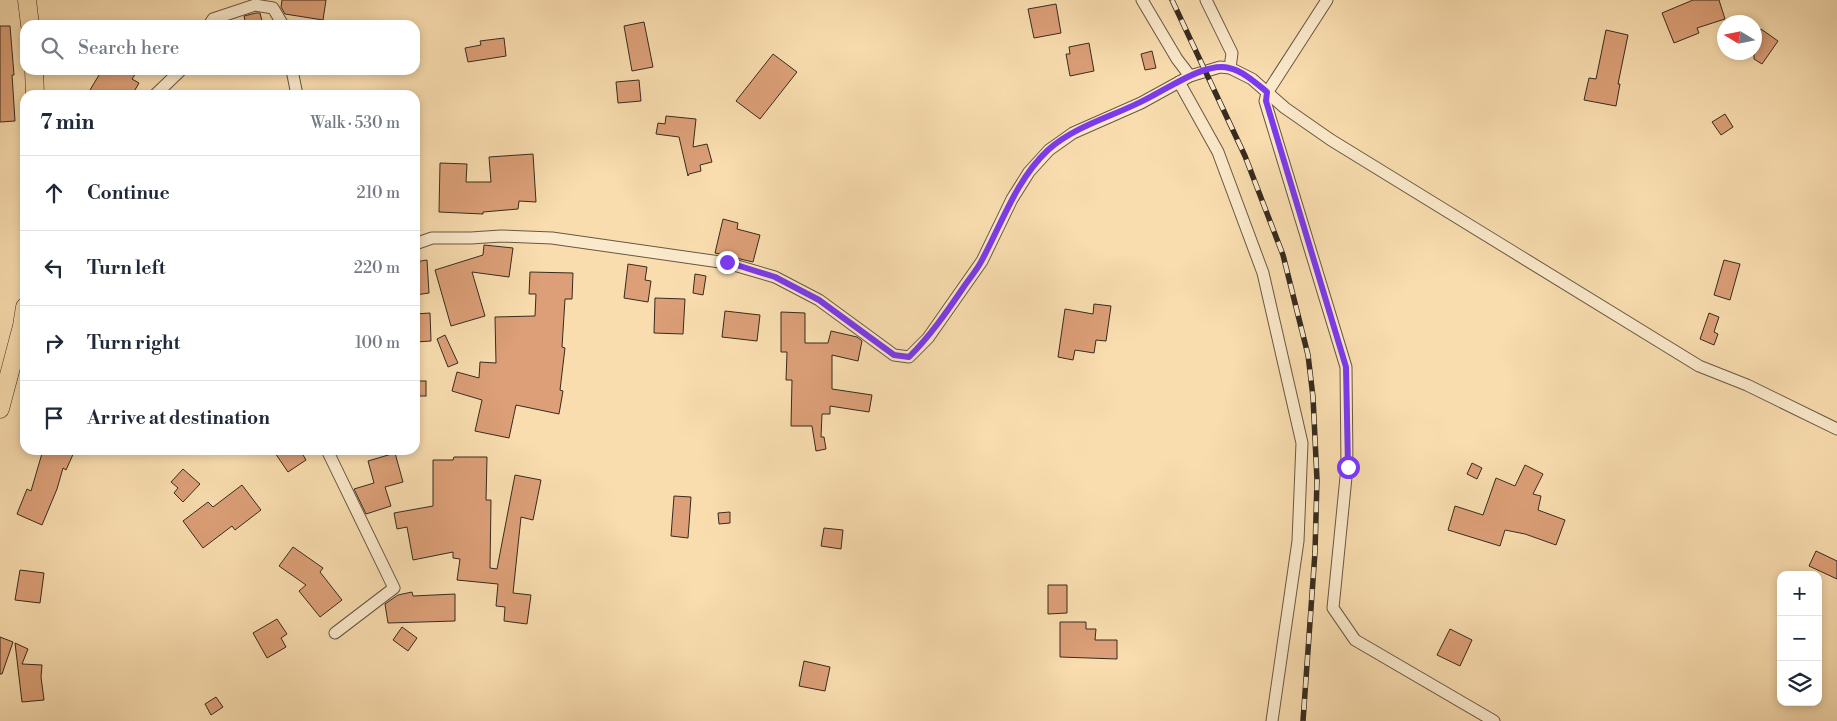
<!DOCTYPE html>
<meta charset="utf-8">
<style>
:root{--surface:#fff;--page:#f2f2f3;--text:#1f2937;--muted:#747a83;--line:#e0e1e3}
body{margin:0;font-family:"Libre Bodoni",serif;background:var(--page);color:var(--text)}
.controls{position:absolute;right:15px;bottom:15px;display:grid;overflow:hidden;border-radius:10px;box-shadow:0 2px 8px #0003}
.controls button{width:45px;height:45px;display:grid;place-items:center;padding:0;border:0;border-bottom:1px solid var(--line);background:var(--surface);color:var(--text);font:25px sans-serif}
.compass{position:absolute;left:1717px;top:15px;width:45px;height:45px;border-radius:50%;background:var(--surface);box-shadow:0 2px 8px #0003;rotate:280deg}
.stop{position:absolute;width:15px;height:15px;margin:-11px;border:4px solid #7c3aed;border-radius:50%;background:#fff}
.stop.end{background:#7c3aed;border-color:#fff;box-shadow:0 1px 5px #0008}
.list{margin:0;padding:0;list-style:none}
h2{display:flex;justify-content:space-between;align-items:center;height:65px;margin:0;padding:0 20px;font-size:21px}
h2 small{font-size:16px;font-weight:400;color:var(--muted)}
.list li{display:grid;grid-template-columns:32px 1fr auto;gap:15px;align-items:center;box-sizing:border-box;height:75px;padding:0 20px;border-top:1px solid var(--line)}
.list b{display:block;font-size:19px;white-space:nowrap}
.list em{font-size:16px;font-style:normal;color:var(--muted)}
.icon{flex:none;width:28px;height:28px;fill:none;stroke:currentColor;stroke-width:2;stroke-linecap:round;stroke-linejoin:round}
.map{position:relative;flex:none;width:1837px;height:721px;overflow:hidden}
.search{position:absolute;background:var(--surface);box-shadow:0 2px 8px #0003;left:20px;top:20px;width:400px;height:55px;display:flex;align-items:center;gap:12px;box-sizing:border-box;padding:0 18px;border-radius:15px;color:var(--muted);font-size:19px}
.panel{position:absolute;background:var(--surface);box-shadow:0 2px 8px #0003;left:20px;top:90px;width:400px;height:365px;border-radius:15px}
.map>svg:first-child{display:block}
.building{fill:#dc9f77;stroke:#362b1f}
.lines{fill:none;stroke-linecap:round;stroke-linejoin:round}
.street-casing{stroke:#675843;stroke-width:13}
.primary-casing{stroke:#362b1f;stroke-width:19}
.street{stroke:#fbe9cb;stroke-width:11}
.primary{stroke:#f9ddaf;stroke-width:18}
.rail-casing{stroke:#362b1f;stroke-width:5.5}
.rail{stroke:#fbe9cb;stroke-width:4;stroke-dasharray:11;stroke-linecap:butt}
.route{stroke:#7c3aed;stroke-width:6}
</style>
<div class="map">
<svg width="1837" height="721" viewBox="0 0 1837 721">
<rect width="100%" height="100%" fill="#f9ddaf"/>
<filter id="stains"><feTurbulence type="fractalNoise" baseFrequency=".004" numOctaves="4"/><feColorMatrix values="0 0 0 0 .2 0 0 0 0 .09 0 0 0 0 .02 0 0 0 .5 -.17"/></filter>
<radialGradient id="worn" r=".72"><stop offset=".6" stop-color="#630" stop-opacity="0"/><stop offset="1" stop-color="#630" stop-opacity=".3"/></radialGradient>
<g class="building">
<path d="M 282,0 L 326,0 L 323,20 L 285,14 L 281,7 Z"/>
<path d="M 1693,0 L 1719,0 L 1725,19 L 1697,28 L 1699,33 L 1674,43 L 1662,13 Z"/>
<path d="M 1056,4 L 1061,33 L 1034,38 L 1028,9 Z"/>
<path d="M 256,13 L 260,13 L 263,25 L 246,25 L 244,16 Z"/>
<path d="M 644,22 L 653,67 L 632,71 L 624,26 Z"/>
<path d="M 0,26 L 10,26 L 14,75 L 12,75 L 15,121 L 0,122 Z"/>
<path d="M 1761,29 L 1778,41 L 1762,64 L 1754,59 L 1754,39 Z"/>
<path d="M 1606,30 L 1628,35 L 1618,84 L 1620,84 L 1616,106 L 1584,100 L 1589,78 L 1596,79 Z"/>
<path d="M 504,38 L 506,56 L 468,62 L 465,48 L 481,45 L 480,41 Z"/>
<path d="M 1089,43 L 1094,71 L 1070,76 L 1066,54 L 1070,54 L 1069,47 Z"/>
<path d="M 1152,51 L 1156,68 L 1145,70 L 1141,54 Z"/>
<path d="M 773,54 L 797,72 L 760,119 L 736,101 Z"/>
<path d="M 102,70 L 138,70 L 132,79 L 139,83 L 132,95 L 87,95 Z"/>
<path d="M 639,80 L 641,101 L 618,103 L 616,82 Z"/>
<path d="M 1725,114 L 1733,127 L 1721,135 L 1712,122 Z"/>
<path d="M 666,116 L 696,119 L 693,147 L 707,144 L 712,162 L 700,165 L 701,171 L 689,174 L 688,176 L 679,137 L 656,134 L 658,123 L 665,124 Z"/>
<path d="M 533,154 L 536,202 L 519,201 L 518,209 L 483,212 L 483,214 L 439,212 L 440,163 L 467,164 L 466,182 L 491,182 L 489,157 Z"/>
<path d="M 723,219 L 738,223 L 737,229 L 760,235 L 753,262 L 715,253 Z"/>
<path d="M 484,245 L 513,248 L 509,277 L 472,272 L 485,316 L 451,326 L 435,270 L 483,255 Z"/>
<path d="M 427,260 L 429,293 L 415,295 L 415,262 Z"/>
<path d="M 1724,260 L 1740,264 L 1730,300 L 1714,295 Z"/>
<path d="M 628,264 L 647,267 L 645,280 L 651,281 L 648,302 L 624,298 Z"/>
<path d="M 530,272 L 573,273 L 572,299 L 565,299 L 562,347 L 565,348 L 560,390 L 563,391 L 559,414 L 516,405 L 509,438 L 475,431 L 482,400 L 452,391 L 457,372 L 479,378 L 480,362 L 496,363 L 495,317 L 535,316 L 536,294 L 529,294 Z"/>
<path d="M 695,274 L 706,276 L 703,295 L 693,293 Z"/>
<path d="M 655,298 L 685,299 L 683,334 L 654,333 Z"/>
<path d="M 1094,304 L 1111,306 L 1106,341 L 1096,340 L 1094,353 L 1075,350 L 1073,360 L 1058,357 L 1065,309 L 1093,314 Z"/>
<path d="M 725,311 L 760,315 L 757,341 L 722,337 Z"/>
<path d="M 781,312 L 805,313 L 805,343 L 828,343 L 831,331 L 857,337 L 862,341 L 858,361 L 832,355 L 832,389 L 872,395 L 869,412 L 830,406 L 830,414 L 822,414 L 821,437 L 824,437 L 826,449 L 816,451 L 812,426 L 791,426 L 792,380 L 786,380 L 787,352 L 781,352 Z"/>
<path d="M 430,313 L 431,341 L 415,342 L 415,314 Z"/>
<path d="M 1709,313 L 1719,317 L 1714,332 L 1718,334 L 1714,345 L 1700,339 Z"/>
<path d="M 445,335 L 458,363 L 448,367 L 437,339 Z"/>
<rect x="415" y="381" width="11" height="15"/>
<path d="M 43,450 L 75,450 L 66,470 L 63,468 L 57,489 L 42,525 L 17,514 L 27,489 L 31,491 Z"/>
<path d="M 273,450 L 300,450 L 306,460 L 288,472 Z"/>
<path d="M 395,453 L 403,482 L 385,487 L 391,506 L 366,514 L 354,489 L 374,483 L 368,461 Z"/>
<path d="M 454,457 L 487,457 L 486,500 L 491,500 L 490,568 L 497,569 L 515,475 L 541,480 L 533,520 L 521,517 L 513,593 L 531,595 L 527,624 L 504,621 L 505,607 L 496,606 L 498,584 L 457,580 L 460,559 L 453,558 L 453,552 L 413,560 L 407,527 L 397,529 L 394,513 L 433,506 L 433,460 L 453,460 Z"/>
<path d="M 1472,463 L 1482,468 L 1477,479 L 1467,474 Z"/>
<path d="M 1525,465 L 1543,474 L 1533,494 L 1541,496 L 1538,510 L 1565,520 L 1556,545 L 1525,534 L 1505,530 L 1500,546 L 1448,530 L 1455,506 L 1483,515 L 1496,478 L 1515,486 Z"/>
<path d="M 183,469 L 200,484 L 183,502 L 174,493 L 178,488 L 171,482 Z"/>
<path d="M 242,485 L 261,510 L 235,530 L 232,526 L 203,548 L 183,521 L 208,502 L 213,507 Z"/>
<path d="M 674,496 L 691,497 L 688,538 L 671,536 Z"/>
<path d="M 730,512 L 730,523 L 719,524 L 718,513 Z"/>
<path d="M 824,528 L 843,530 L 841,549 L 821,546 Z"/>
<path d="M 293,547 L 323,568 L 320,572 L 342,600 L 320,617 L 299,591 L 306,585 L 279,566 Z"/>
<path d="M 1816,551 L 1837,561 L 1837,579 L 1809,566 Z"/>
<path d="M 20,570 L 44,573 L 40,603 L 15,600 Z"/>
<path d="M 1048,585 L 1067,585 L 1067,613 L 1048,614 Z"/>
<path d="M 412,592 L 413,596 L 455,594 L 455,621 L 388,623 L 385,604 L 398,595 Z"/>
<path d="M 277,619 L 287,634 L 281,638 L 286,647 L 267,658 L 253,633 Z"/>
<path d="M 1060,622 L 1086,622 L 1086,629 L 1096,629 L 1095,640 L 1117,640 L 1117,659 L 1060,657 Z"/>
<path d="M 402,627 L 417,638 L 408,651 L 393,640 Z"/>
<path d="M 1450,629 L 1472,640 L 1460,666 L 1437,655 Z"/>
<path d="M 0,637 L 13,642 L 2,674 L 0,674 Z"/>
<path d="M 15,643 L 28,649 L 22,664 L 42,665 L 41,677 L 44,700 L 22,702 Z"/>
<path d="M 804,661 L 830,667 L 825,691 L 799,686 Z"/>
<path d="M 216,697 L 223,707 L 211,715 L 205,704 Z"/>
</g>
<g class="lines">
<g class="street-casing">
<g id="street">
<path d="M 1142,0 L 1177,59 L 1190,76"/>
<path d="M 1206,0 L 1232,53 L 1230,68"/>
<path d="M 1327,0 L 1267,93 L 1265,101 L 1346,367 L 1347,467 L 1333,608 L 1355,640 L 1494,721"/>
<path d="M 209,25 L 213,19 L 255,5 L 273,8 L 283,25"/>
<path d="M 292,70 L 297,95"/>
<path d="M 1179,82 L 1218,152 L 1263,273 L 1302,443 L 1298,541 L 1272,721"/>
<path d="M 155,95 L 181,70"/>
<path d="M 415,244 L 432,238 L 471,238 L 501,236 L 552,238 L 727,263 L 775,277 L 819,300 L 894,355 L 909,357 L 928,338 L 982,261 L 1012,199 L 1029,172 L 1049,150 L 1073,133 L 1141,103 L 1190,76 L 1220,67 L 1230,68 L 1252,79 L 1285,108 L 1331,140 L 1699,366 L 1747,385 L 1837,429"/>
<path d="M 327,450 L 394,588 L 335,633"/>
</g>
</g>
<g class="primary-casing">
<g id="primary">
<path d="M 27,0 L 30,25"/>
<path d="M 34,70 L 35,95"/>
<path d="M 0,409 L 22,326 L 25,307"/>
</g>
</g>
<use href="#street" class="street"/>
<use href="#primary" class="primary"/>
<g class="rail-casing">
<path id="rail" d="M 1172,0 L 1245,156 L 1283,255 L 1308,355 L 1313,397 L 1317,480 L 1315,552 L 1303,721"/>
</g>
<use href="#rail" class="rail"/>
</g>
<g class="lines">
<path class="route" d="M 727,262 L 775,277 L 819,300 L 894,355 L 909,357 C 930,336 946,313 963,288 C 969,279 977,270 982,260 C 1002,223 1016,180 1048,150 C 1077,124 1119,115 1152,96 C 1172,86 1207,62 1229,68 C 1243,71 1256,83 1267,92 L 1266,101 L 1346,367 L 1348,467"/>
</g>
<rect width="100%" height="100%" filter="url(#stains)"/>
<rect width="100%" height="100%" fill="url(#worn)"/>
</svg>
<div class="controls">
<button>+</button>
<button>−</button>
<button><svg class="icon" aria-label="layers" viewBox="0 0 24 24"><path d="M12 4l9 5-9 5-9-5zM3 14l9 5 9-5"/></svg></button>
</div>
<svg class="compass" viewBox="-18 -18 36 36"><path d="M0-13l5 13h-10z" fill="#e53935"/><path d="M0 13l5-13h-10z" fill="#747a83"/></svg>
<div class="stop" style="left:1348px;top:467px"></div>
<div class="stop end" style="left:727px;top:262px"></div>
<div class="search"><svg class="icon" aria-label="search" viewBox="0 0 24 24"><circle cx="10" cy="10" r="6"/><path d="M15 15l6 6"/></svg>Search here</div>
<section class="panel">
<h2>7 min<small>Walk · 530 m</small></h2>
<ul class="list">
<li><svg class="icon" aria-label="ahead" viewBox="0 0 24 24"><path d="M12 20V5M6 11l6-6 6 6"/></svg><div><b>Continue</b></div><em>210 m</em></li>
<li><svg class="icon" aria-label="left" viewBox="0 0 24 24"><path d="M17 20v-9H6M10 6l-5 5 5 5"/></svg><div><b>Turn left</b></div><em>220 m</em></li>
<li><svg class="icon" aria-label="right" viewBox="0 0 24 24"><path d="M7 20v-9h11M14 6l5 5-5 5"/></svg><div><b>Turn right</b></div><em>100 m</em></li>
<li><svg class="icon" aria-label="arrive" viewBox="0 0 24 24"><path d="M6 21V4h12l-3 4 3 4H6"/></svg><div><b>Arrive at destination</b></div></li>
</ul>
</section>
</div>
